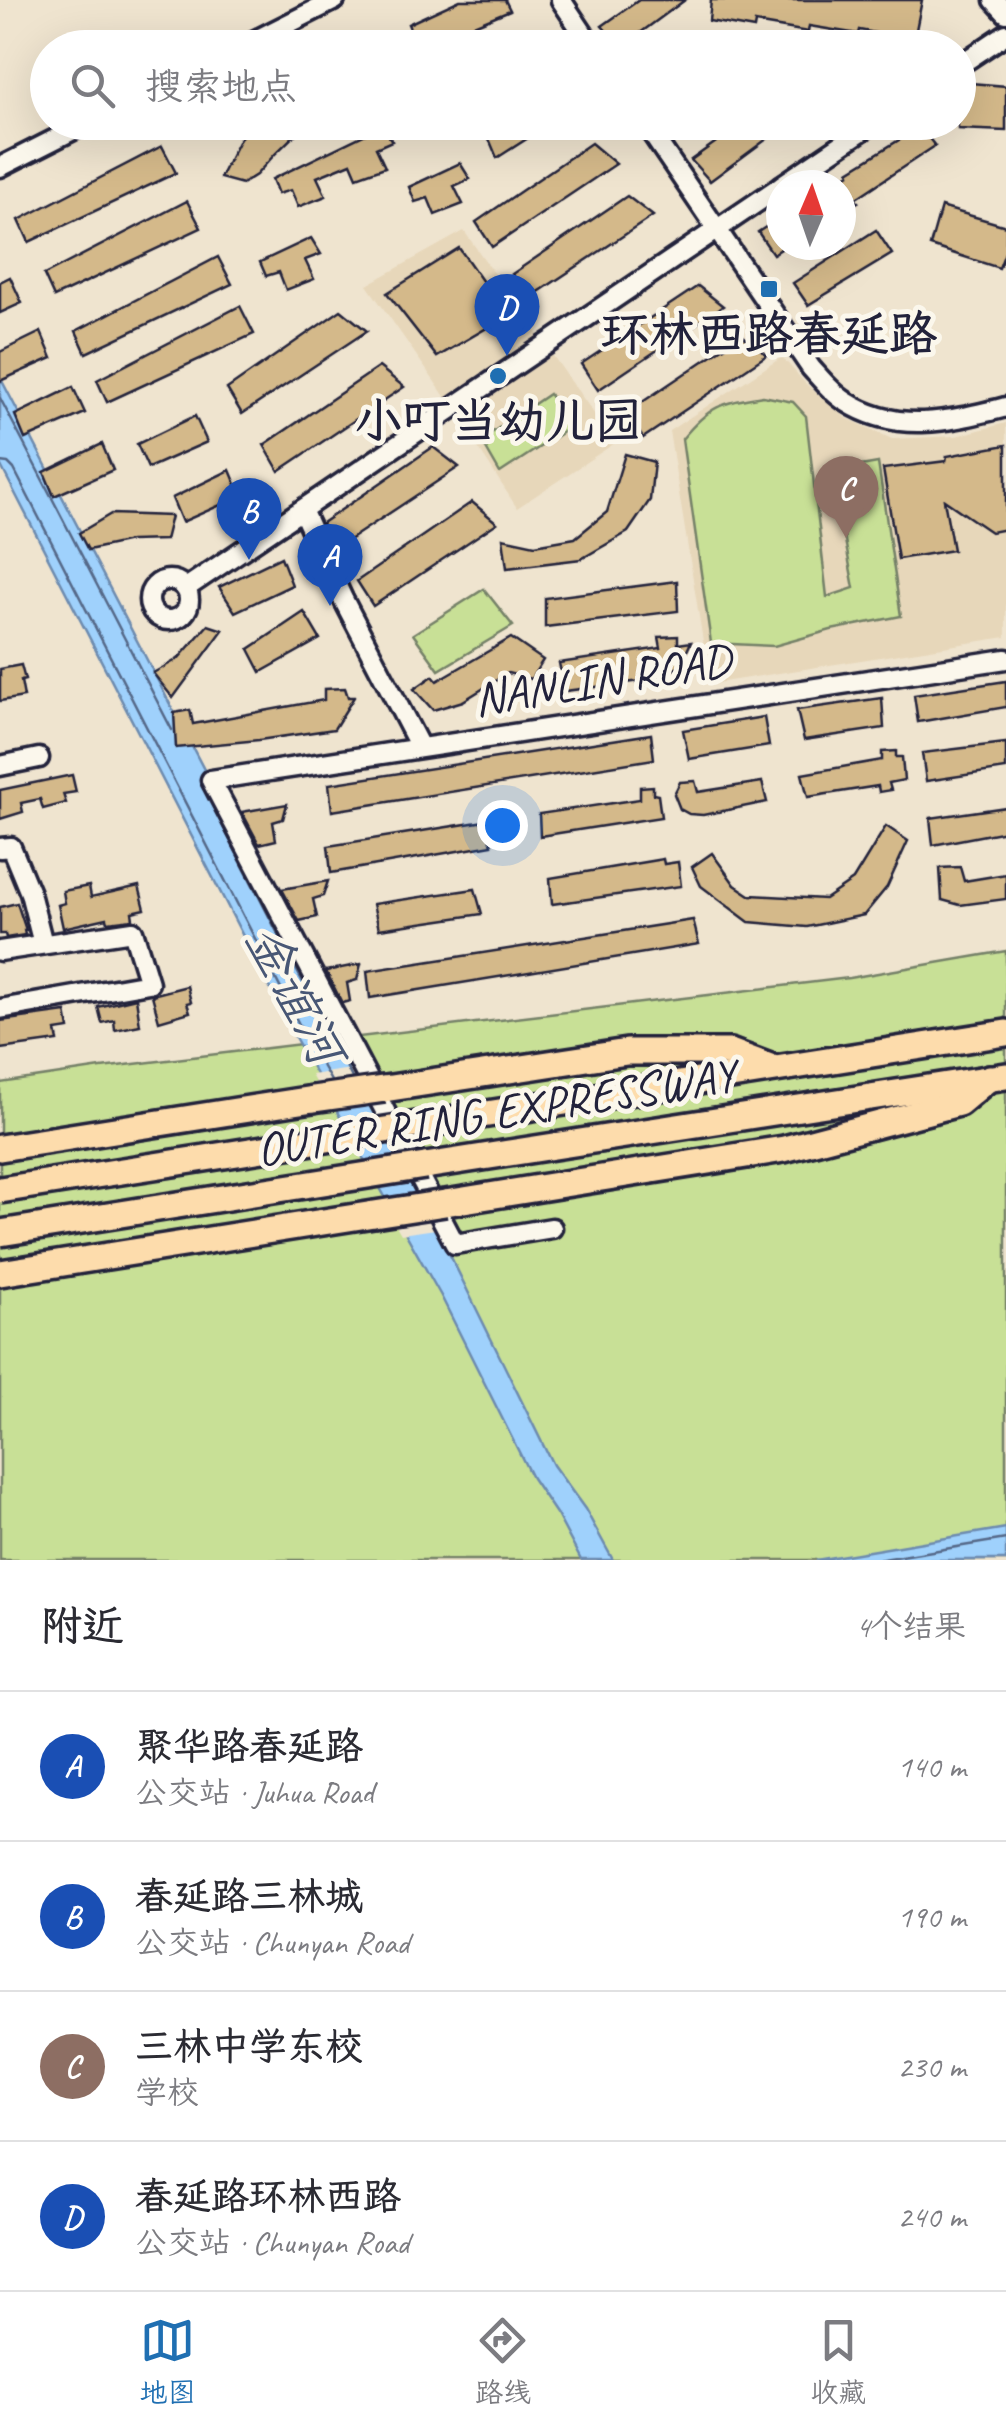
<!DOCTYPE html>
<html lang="zh">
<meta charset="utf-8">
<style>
:root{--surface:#fff;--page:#f2f2f3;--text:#2b2b33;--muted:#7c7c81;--line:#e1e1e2;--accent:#1f6fb2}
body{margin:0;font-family:Caveat,"LXGW WenKai TC",sans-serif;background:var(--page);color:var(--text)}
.compass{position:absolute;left:766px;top:170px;width:90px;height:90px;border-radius:50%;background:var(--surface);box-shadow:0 10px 40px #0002;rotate:2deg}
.you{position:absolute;left:502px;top:825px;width:35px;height:35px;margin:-25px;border:8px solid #fff;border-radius:50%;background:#1a73e8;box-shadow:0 0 0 15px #1a73e833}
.badge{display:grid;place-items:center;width:65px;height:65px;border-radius:50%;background:var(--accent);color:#fff;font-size:32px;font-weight:700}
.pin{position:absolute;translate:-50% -82px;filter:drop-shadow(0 2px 5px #0008)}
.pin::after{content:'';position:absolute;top:52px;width:35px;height:30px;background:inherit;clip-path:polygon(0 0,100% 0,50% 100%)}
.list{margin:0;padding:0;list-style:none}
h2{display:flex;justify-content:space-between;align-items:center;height:130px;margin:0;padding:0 40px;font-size:42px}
h2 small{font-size:32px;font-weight:400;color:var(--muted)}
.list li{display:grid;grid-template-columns:65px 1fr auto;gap:30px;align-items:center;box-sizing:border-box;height:150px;padding:0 40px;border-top:2px solid var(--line)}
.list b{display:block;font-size:38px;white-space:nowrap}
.list p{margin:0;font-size:32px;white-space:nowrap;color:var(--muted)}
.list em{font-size:32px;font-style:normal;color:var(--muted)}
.icon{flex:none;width:55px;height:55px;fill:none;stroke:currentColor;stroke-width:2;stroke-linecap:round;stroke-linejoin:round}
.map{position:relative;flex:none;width:1006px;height:1560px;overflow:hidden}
.search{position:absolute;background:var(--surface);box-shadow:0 10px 40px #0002;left:30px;right:30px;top:30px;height:110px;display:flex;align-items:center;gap:25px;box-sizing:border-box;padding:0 35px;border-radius:55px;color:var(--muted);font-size:38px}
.sheet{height:730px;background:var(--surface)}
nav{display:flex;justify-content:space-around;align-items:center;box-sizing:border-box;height:140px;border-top:2px solid var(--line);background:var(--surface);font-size:28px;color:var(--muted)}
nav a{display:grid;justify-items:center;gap:5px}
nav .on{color:var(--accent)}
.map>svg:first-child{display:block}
.built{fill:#e7d7ba}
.green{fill:#c8e096;stroke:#758168;stroke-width:2.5}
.water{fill:#9fd1fc;stroke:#6d8baf;stroke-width:2.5}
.pier{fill:#efe4cf}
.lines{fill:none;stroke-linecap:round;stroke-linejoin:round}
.shore{stroke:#546888;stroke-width:2.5}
.building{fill:#d4b98a;stroke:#22223b;stroke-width:2.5}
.minor-casing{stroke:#22223b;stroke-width:25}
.highway-casing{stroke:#22223b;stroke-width:32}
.minor{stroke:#fbf7ec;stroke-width:18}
.highway{stroke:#fddcac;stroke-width:25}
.highway-bridge-casing{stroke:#22223b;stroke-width:32;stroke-linecap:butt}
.highway-bridge{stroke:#fddcac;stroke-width:25}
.poi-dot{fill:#1f6fb2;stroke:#fbf7ec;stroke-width:4}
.labels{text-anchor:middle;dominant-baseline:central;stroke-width:10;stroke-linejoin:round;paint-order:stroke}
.poi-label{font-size:48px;font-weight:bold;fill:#22223b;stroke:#fbf7ec}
.street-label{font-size:48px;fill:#22223b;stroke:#fbf7ec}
.water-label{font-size:50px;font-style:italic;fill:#485775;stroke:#fbf7ec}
</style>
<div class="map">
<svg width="1006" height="1560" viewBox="0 0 1006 1560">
<rect width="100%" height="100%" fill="#efe4cf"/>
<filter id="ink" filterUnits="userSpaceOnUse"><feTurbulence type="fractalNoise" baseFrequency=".01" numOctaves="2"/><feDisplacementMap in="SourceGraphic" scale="20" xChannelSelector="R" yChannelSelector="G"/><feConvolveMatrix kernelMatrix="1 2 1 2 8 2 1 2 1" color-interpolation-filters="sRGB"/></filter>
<g filter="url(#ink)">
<g class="built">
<path d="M 464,231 L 615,443 L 517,508 L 444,395 L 367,285 Z"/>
<path d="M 782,357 L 806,384 L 846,418 L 892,439 L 956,436 L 1006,423 L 1006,637 L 710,684 L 669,431 Z"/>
</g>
<g class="green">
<path d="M 549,394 L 575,424 L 500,473 L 481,440 Z"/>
<path d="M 763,396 L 793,402 L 806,416 L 827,597 L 854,588 L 832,471 L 878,463 L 901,616 L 831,630 L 774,646 L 711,643 L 682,439 C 710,405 721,403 763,396 Z"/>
<path d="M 484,589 L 513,626 L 439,670 L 413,634 Z"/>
<path d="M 1006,951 L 1006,1560 L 0,1560 L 0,1083 L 101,1068 L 849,978 Z"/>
</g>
<g class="water">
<path d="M 0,377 L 344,1039 L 553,1465 L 585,1509 L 613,1560 L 581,1560 L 557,1515 L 532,1478 L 441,1296 L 296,1039 L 0,464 Z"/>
<path d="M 1006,1528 L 1006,1560 L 816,1560 Z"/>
</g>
<g class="pier">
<path d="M 364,1067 L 378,1097 L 328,1105 L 311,1075 Z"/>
<path d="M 428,1198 L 443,1228 L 401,1234 L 384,1205 Z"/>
</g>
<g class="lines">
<g class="shore">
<path d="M 0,398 L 51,496"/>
<path d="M 0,462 L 8,463 L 14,469 L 304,1034 L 331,1081"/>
<path d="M 52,498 L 172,730"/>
<path d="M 219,819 L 352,1078"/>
<path d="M 877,1560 L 1006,1539"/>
</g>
</g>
<g class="building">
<path d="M 460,0 L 505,0 L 510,10 L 418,48 L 408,24 Z"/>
<path d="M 639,0 L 685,0 L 621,47 L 602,26 Z"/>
<path d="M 711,0 L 922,0 L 914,40 L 859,30 L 858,34 L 809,26 L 808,32 L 755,23 L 754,29 L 709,21 Z"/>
<path d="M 527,30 L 540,48 L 500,48 Z"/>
<path d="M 958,82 L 1006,86 L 1006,131 L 958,129 Z"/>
<path d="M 255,122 L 308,122 L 276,153 L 256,175 L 242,184 L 220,178 L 240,138 Z"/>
<path d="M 502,122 L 553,122 L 497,158 L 487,134 Z"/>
<path d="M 744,122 L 790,122 L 710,181 L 691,160 Z"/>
<path d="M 382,126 L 392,141 L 376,148 L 385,167 L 357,177 L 351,163 L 317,177 L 326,196 L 298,207 L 291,190 L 278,194 L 272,179 Z"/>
<path d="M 920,127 L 935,146 L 855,199 L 858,202 L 841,212 L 841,178 L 850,173 L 849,171 Z"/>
<path d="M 591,143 L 616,164 L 492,247 L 476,222 Z"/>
<path d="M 162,146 L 176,173 L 29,242 L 19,220 Z"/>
<path d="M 460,163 L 470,179 L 454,186 L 463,204 L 435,215 L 428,198 L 415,202 L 409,187 Z"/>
<path d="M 627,196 L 653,216 L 528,299 L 512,274 Z"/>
<path d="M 187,201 L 201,228 L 54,297 L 44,275 Z"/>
<path d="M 941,207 L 1006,226 L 1006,250 L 999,268 L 930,246 Z"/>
<path d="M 781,217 L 781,249 L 773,254 L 758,232 Z"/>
<path d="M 876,230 L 892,254 L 808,305 L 793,283 Z"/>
<path d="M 311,238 L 321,254 L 305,260 L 314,279 L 286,290 L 279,272 L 266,276 L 260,262 Z"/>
<path d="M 459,248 L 507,316 L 437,357 L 387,293 Z"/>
<path d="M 218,257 L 232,284 L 86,353 L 76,331 Z"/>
<path d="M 10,277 L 22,303 L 0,313 L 0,282 Z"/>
<path d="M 698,286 L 723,306 L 598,390 L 581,364 Z"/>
<path d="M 240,306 L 254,334 L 107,402 L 97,380 Z"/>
<path d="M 341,310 L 367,331 L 242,414 L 227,389 Z"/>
<path d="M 41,332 L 52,358 L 0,381 L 0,352 Z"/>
<path d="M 742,335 L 767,355 L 643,438 L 626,413 Z"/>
<path d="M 379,367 L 404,387 L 279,471 L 264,445 Z"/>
<path d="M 73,387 L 85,413 L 25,439 L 15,415 Z"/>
<path d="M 195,416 L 207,442 L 148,468 L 137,444 Z"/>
<path d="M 102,444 L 113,470 L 54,496 L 44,472 Z"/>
<path d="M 1006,445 L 1006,529 L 991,532 L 944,500 L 953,550 L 898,559 L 883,469 L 946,461 L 947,456 Z"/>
<path d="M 433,447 L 459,467 L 334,550 L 322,523 Z"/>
<path d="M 625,454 L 654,462 L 650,500 L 628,532 L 581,559 L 507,568 L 503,538 L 535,545 L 575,538 L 607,512 Z"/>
<path d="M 230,470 L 241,496 L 182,522 L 172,498 Z"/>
<path d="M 472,502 L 497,523 L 373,606 L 357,581 Z"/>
<path d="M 111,514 L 171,516 L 165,540 L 130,541 L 88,550 L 79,533 Z"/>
<path d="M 281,557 L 292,585 L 235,612 L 219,587 Z"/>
<path d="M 677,581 L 678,611 L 545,627 L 545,598 Z"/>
<path d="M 304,612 L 320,639 L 261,672 L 249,649 Z"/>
<path d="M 208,625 L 223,630 L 173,698 L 153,673 L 178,659 Z"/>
<path d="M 678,636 L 678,644 L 691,642 L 680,666 L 656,679 L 565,691 L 559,663 L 661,648 L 659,637 Z"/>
<path d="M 511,638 L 543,660 L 531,679 L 508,673 L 463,701 L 433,710 L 414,689 L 433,676 L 437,681 Z"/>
<path d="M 21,665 L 25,680 L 21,681 L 24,697 L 0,701 L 0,669 Z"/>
<path d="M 1006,681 L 1006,707 L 918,722 L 914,695 Z"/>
<path d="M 345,688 L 348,697 L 354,697 L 334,729 L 259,740 L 176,748 L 174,713 L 190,710 L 193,724 L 324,700 L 324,689 Z"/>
<path d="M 882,698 L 884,728 L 804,740 L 797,710 Z"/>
<path d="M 764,717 L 769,746 L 689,759 L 683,730 Z"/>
<path d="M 651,734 L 654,759 L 332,811 L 329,784 Z"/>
<path d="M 1006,743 L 1006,769 L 926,781 L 922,753 Z"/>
<path d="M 896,751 L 896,757 L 902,757 L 904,780 L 889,783 L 891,790 L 879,792 L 878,786 L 808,797 L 802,774 L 882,760 L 882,752 Z"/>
<path d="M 72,775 L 76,792 L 63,794 L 66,803 L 43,809 L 40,799 L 21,803 L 23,812 L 0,819 L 0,790 Z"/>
<path d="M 695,781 L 698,792 L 762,782 L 767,802 L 703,815 L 689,814 L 680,809 L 674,794 L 680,782 Z"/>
<path d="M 653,786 L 653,794 L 658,795 L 661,817 L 540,836 L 539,814 L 640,799 L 640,787 Z"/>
<path d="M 287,804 L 283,819 L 273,822 L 276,840 L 259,844 L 242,812 Z"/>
<path d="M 1006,807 L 1006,831 L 933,845 L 930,818 Z"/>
<path d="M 485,821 L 492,845 L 331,873 L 328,846 Z"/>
<path d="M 886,826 L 908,841 L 887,887 L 864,915 L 807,927 L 749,922 L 701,886 L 692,867 L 712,853 L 735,885 L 750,895 L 825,899 L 853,880 Z"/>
<path d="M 663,859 L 664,864 L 678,862 L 681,886 L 552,904 L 550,878 Z"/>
<path d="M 960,867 L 964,881 L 1006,874 L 1006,899 L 960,905 L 942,900 L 940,868 Z"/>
<path d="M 328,881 L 323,896 L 313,899 L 317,917 L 299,921 L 282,889 Z"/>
<path d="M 89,886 L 91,897 L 139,886 L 145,909 L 132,912 L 133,919 L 108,922 L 107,918 L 63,928 L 58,905 L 65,903 L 63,891 Z"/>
<path d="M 475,889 L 482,914 L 379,929 L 373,904 Z"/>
<path d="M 17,903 L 26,930 L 24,930 L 25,935 L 6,938 L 5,934 L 0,934 L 0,907 Z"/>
<path d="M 693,920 L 699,944 L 370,998 L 367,971 Z"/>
<path d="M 361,964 L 357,980 L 347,983 L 350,1001 L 342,1003 L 326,971 Z"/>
<path d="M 187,986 L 191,1002 L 187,1003 L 190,1012 L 159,1021 L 152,995 Z"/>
<path d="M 136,998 L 140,1025 L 115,1030 L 114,1020 L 102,1023 L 98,1007 Z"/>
<path d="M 66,1012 L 69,1029 L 56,1031 L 58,1041 L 0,1049 L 0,1021 Z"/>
</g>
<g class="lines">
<g class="minor-casing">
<g id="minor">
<path d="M 561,0 L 593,48"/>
<path d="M 994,0 L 1006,13"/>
<path d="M 240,48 L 335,0"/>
<path d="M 958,66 L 1006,34"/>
<path d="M 644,122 L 811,368 C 821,379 832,393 845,401 C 897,435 950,421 1006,407"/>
<path d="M 0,167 L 89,122"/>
<path d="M 782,185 L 875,122"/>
<path d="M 302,510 L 343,599 L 420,747"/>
<circle cx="169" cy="600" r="20"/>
<path d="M 186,588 L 781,186"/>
<path d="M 0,766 L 39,758"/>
<path d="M 0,848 L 11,847 L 30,893 L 43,944"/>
<path d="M 0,951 L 133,931 L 149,983 L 0,1009"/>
<path d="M 552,1228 L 455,1244 L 211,780 L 1006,659"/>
</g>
</g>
<g class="highway-casing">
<g id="highway">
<path d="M 384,1089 L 627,1052 L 730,1052 L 770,1067"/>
<path d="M 404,1127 L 1006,1033"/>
<path d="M 0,1148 L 313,1099"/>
<path d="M 425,1166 L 1006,1076"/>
<path d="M 445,1203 L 784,1149 L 959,1103 L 989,1078"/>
<path d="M 0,1273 L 374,1214"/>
</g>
</g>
<use href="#minor" class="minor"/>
<use href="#highway" class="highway"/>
<g class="highway-bridge-casing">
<g id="highway-bridge">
<path d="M 313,1099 L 384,1089"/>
<path d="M 0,1190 L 404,1127"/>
<path d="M 374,1214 L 445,1203"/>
<path d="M 0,1233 L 425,1166"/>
</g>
</g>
<use href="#highway-bridge" class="highway-bridge"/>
</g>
</g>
<g class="poi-dot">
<rect x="759" y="279" width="20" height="20" rx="5"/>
<circle cx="498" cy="376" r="10"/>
</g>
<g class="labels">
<g class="poi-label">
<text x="769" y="334">环林西路春延路</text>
<text x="498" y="421">小叮当幼儿园</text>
</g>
<g class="street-label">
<text transform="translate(602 679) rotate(-9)">NANLIN ROAD</text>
<text transform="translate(496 1112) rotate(-9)">OUTER RING EXPRESSWAY</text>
</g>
<g class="water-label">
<text transform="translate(295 995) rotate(62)">金谊河</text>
</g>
</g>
</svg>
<svg class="compass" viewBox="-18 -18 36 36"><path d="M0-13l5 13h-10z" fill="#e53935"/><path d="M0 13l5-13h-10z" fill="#7c7c81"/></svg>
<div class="you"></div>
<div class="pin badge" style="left:330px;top:606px;background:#1a4fb4">A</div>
<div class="pin badge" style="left:249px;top:560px;background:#1a4fb4">B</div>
<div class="pin badge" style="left:846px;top:538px;background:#8d6e63">C</div>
<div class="pin badge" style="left:507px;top:356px;background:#1a4fb4">D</div>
<div class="search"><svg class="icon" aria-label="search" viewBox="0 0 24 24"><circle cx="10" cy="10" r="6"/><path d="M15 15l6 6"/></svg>搜索地点</div>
</div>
<section class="sheet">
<h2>附近<small>4个结果</small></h2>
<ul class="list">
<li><span class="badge" style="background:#1a4fb4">A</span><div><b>聚华路春延路</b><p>公交站 · Juhua Road</p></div><em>140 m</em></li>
<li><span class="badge" style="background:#1a4fb4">B</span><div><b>春延路三林城</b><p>公交站 · Chunyan Road</p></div><em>190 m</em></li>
<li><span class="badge" style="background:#8d6e63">C</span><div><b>三林中学东校</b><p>学校</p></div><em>230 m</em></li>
<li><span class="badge" style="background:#1a4fb4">D</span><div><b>春延路环林西路</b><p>公交站 · Chunyan Road</p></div><em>240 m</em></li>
</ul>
</section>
<nav>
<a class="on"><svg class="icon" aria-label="map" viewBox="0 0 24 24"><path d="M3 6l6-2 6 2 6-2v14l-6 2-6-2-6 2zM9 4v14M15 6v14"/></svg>地图</a>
<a><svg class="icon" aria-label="directions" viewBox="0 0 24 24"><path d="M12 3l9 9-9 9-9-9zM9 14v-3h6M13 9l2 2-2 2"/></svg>路线</a>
<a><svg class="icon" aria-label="saved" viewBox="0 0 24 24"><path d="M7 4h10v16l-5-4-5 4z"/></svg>收藏</a>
</nav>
